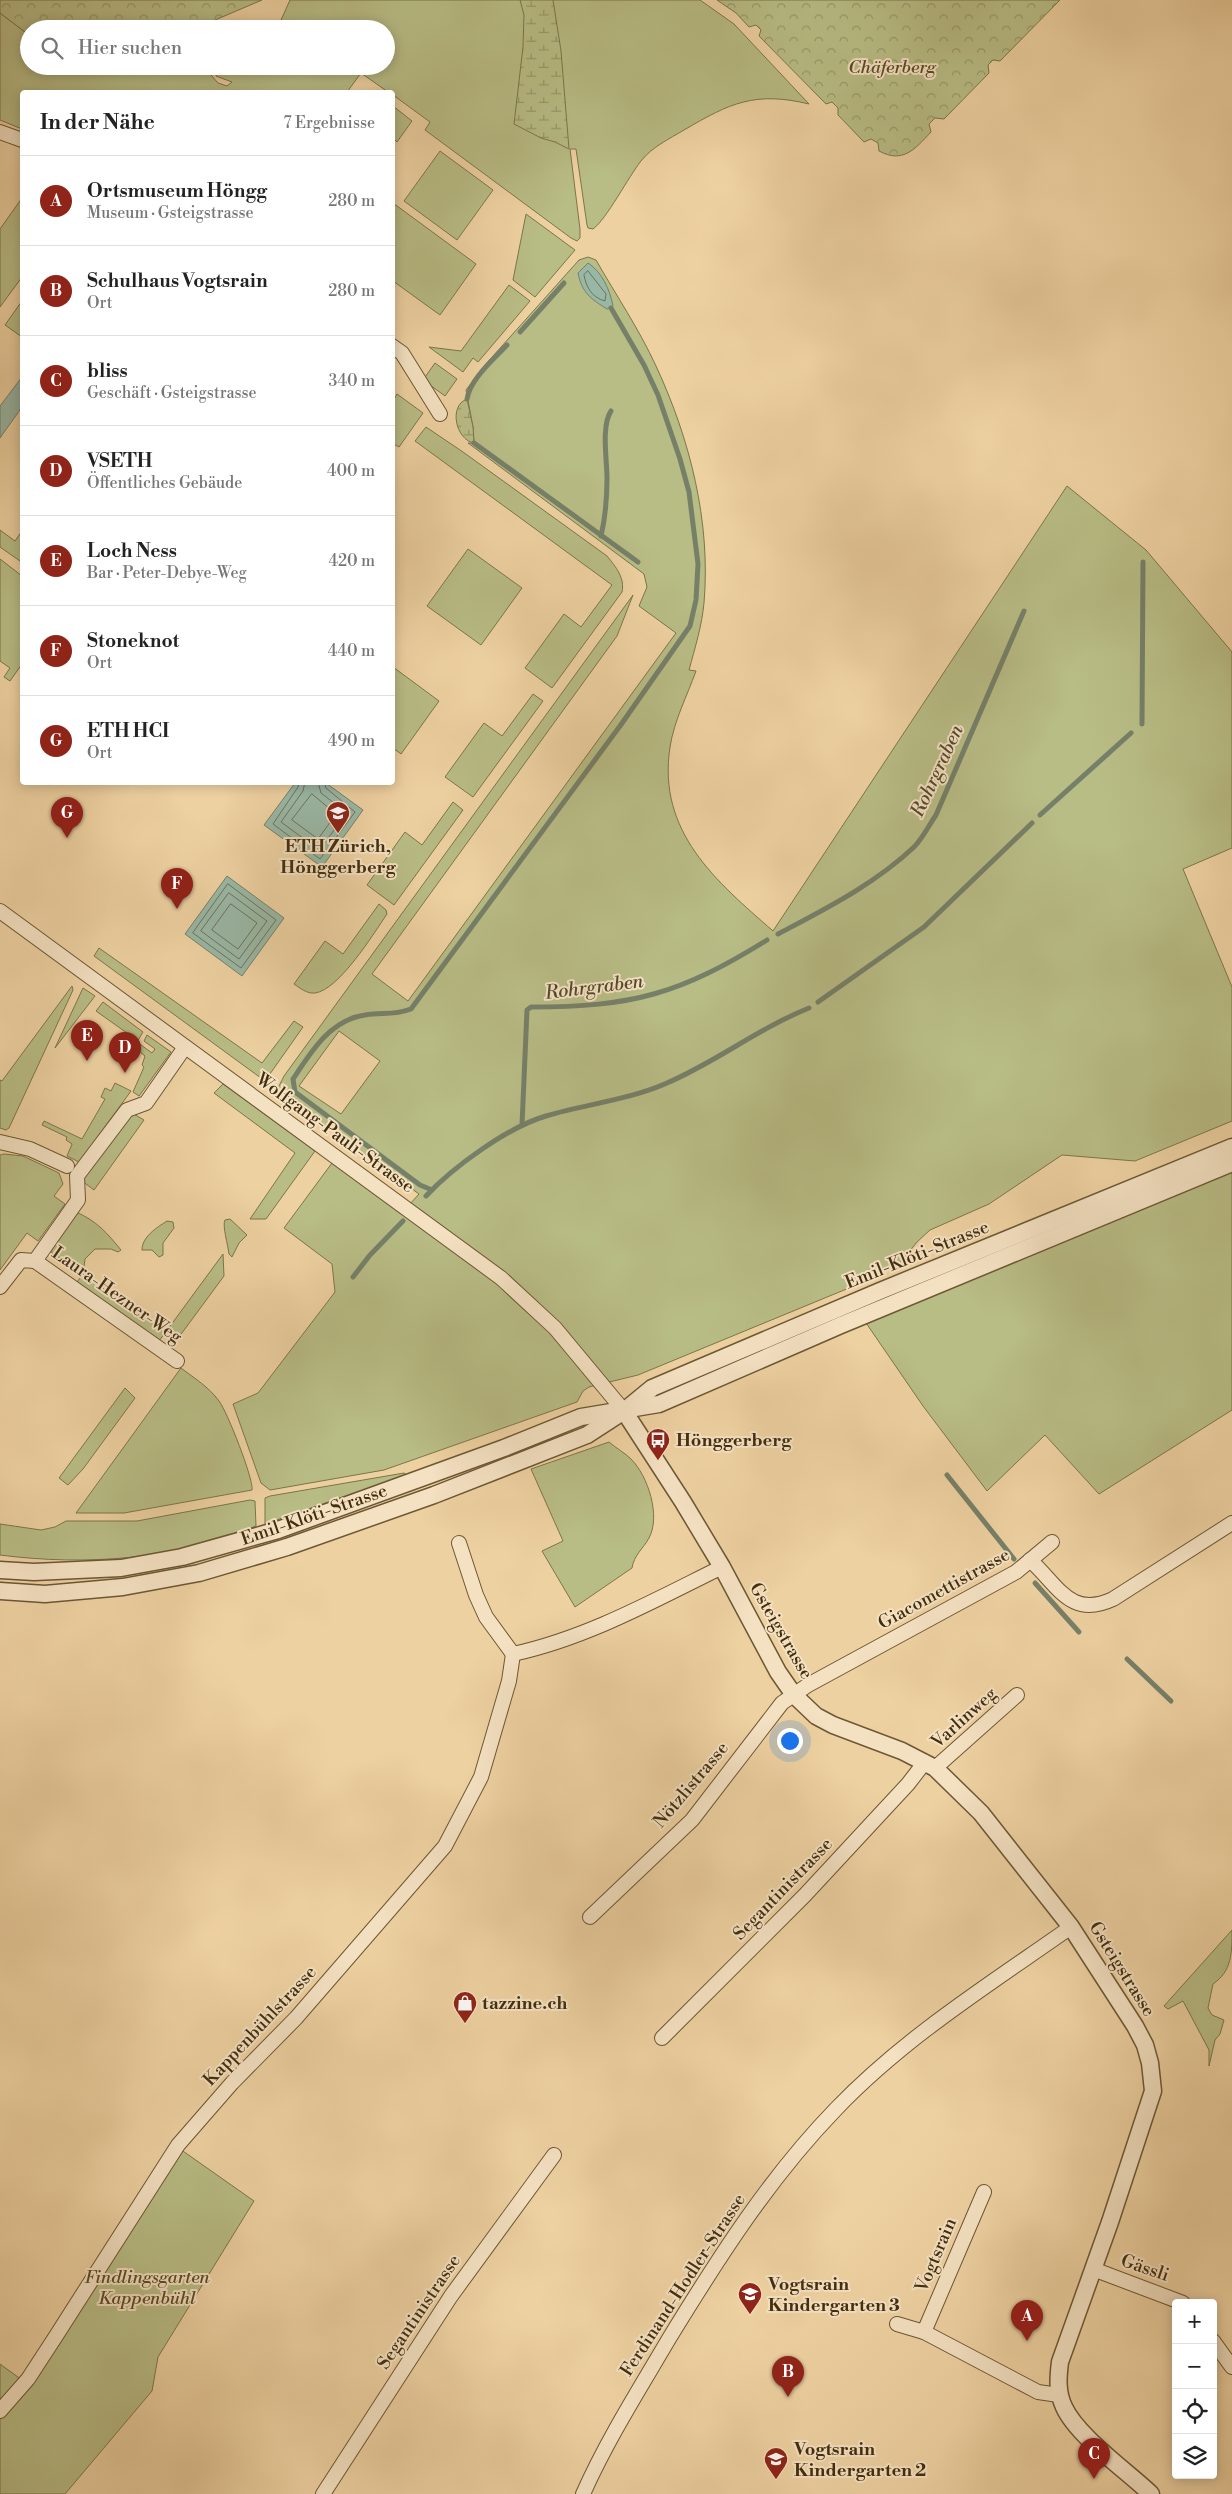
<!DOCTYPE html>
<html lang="de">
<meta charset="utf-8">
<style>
:root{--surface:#fff;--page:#f6f6f6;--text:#222;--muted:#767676;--line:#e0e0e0;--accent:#8f2418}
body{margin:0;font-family:"Libre Bodoni",serif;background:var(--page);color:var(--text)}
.controls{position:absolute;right:15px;bottom:15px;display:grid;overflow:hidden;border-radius:5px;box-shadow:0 2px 12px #0003}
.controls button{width:45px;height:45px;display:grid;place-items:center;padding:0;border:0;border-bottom:1px solid var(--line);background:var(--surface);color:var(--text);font:25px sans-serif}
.you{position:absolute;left:789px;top:1740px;width:18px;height:18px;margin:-12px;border:4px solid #fff;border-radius:50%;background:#1a73e8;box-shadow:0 0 0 8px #1a73e833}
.badge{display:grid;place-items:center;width:32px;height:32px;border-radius:50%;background:var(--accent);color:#fff;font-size:16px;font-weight:700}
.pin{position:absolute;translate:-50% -41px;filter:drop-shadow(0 1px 2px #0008)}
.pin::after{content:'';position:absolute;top:26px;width:18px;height:15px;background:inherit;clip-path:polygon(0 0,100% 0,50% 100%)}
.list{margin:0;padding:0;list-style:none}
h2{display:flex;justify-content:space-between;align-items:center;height:65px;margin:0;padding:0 20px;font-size:21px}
h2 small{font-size:16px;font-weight:400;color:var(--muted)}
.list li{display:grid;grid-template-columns:32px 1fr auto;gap:15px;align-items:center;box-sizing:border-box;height:90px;padding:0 20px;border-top:1px solid var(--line)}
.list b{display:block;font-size:19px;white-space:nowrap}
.list p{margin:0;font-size:16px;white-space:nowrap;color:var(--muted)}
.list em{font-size:16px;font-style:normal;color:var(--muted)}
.icon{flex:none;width:28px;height:28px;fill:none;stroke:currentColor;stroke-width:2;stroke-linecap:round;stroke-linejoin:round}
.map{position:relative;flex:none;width:1232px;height:2494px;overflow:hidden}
.search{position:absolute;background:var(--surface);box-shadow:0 2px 12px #0003;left:20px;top:20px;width:375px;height:55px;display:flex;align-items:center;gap:12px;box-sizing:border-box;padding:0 18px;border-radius:28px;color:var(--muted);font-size:19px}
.panel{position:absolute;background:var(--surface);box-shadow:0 2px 12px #0003;left:20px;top:90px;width:375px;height:695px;border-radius:5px}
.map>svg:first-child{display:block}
.green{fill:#b8bc85;stroke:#7d754a;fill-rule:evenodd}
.forest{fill:url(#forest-crowns);stroke:#7d754a}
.wetland{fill:url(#wetland-marsh);stroke:#7d754a}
.water{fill:#99b7a5;stroke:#768069}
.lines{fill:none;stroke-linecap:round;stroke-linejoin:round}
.shore{stroke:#6e725a;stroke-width:1}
.stream{stroke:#768069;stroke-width:5}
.minor-casing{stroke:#6d5734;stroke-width:16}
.tertiary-casing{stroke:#6d5734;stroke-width:19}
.minor{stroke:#f4e1c2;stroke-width:14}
.tertiary{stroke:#f4e1c2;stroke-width:16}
.labels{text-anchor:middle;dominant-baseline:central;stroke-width:4;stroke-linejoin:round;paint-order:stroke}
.park-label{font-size:18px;font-style:italic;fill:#5a4a27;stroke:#f4e1c2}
.poi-label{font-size:18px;font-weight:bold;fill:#422e0f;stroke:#f4e1c2;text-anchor:start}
.street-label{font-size:18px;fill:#422e0f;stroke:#f4e1c2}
.water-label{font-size:19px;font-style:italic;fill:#53492d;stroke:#f4e1c2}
</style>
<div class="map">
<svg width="1232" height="2494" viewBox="0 0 1232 2494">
<defs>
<pattern id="forest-crowns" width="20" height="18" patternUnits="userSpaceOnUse" patternTransform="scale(1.25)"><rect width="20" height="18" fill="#b8bc85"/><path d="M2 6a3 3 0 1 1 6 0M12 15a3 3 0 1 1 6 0" fill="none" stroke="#97996b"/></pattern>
<pattern id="wetland-marsh" width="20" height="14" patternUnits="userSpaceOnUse" patternTransform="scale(1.25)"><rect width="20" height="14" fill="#b8bc85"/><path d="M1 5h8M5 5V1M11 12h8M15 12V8" fill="none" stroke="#97996b"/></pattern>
</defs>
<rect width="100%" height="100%" fill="#eed1a1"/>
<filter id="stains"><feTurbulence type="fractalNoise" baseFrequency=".004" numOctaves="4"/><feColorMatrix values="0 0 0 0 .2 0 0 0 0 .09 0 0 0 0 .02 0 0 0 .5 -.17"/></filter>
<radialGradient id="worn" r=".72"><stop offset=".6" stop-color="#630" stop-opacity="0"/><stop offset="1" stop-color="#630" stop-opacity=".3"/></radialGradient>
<g class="green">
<path d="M 290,0 L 700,0 L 734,24 L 809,104 C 755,91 730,103 684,130 C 669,139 652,147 641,161 C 629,176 606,220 593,229 L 588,228 L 587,225 L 576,149 L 570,149 L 580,229 L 580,238 L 577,241 L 571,238 L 425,130 L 430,122 L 393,95 L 392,92 L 388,92 L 361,73 L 347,92 L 22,92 L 22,129 L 0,120 L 0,13 L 29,35 L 29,66 L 73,66 L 95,72 L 114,66 L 203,66 L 218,83 L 227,86 L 232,82 L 216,76 L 216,66 L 235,66 L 236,73 L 258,66 L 386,66 L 386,29 L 277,29 Z"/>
<path d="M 393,106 L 412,121 L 397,142 L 393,138 Z"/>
<path d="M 440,151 L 493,190 L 457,240 L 404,201 Z"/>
<path d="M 22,198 L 22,277 L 0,307 L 0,229 Z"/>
<path d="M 393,203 L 476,264 L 440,315 L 393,281 Z"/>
<path d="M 526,214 L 575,250 L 535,297 L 513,280 Z"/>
<path d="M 588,257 L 596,260 C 616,295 639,329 656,366 C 690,439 711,522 704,603 C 702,625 695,648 689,670 L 696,671 C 687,696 674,721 670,747 C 657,832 716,881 773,931 L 1067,486 L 1146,550 L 1232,652 L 1232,848 L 1183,869 L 1232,987 L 1232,1121 L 1135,1161 L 1062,1155 L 989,1204 L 930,1230 L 917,1242 L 901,1262 L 866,1281 L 638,1375 L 589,1387 L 583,1391 L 577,1402 L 384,1470 L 270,1490 L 261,1483 L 233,1404 L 258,1393 L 335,1292 L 332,1264 L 284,1228 L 332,1163 L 401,1214 L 419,1194 L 277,1090 L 284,1076 L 633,595 L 617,636 L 372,974 L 408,1001 L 676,633 L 639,606 L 647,587 L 644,574 L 468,443 L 474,443 L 473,427 L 466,390 L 484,366 L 579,260 ZM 339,1031 L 380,1061 L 341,1114 L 299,1086 Z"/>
<path d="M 509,285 L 530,301 L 478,362 L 473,358 L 463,372 L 429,347 L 461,351 Z"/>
<path d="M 22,301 L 22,337 L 5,325 Z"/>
<path d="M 435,363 L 457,379 L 445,396 L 423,380 Z"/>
<path d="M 397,394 L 423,413 L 399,447 L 392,443 L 393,401 Z"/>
<path d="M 426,427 L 463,452 L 607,556 C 616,567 625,578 622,592 L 552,688 L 525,668 L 564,614 L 581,627 L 612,585 L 415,441 Z"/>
<path d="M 0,530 L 15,541 L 22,531 L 22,558 L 20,561 L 0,547 Z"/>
<path d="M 468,549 L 522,588 L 481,645 L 427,606 Z"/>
<path d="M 0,559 L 22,576 L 22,664 L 10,681 L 4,677 L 10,668 L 0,661 Z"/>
<path d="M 393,667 L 439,701 L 401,754 L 393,748 Z"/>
<path d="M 533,694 L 543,701 L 473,797 L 445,777 L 484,723 L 502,736 Z"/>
<path d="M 453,802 L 463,810 L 394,905 L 367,885 L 405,832 L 422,845 Z"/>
<path d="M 379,904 L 386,910 L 387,914 C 374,933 339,990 315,993 C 307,994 300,988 294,984 L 325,941 L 343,954 Z"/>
<path d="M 99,948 L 262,1063 L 294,1021 L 303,1027 L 265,1081 L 94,956 Z"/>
<path d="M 72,986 L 73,990 L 9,1128 L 6,1130 L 0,1128 L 0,1080 L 2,1081 Z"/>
<path d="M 83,988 L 95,996 L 55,1048 Z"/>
<path d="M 103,1002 L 143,1032 L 137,1042 L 152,1053 L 155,1049 L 144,1041 L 147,1035 L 171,1052 L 139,1096 L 133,1092 L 144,1067 L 142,1065 L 145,1056 L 126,1041 L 127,1033 L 96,1011 Z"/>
<path d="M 115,1083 L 131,1091 L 79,1162 L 67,1156 L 72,1144 L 66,1140 L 67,1137 L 42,1125 L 44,1121 L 82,1139 L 105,1099 L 101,1097 L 105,1088 L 111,1091 Z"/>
<path d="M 223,1084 L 315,1151 L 266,1219 L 250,1219 L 295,1153 L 214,1093 Z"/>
<path d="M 132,1113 L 144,1120 L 94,1190 L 82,1181 Z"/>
<path d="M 4,1154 L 23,1156 L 59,1173 L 63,1184 L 54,1196 L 65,1204 L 38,1241 L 27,1233 L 0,1270 L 0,1155 Z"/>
<path d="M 1232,1169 L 1232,1410 L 1099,1494 L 1045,1435 L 987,1491 L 923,1406 L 864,1320 Z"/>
<path d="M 76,1212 C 97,1221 107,1233 121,1250 L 118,1252 L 111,1249 L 95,1249 L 85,1259 L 83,1274 L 165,1333 L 223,1254 L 224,1276 L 176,1341 L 165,1333 L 159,1341 L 77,1282 L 83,1274 L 48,1250 Z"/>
<path d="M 230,1219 L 247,1235 L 239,1243 L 232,1257 L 229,1254 C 228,1245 222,1225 225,1220 Z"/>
<path d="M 167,1221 L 173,1222 L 174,1228 L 163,1243 L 163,1255 L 159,1257 L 152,1250 L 142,1250 C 142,1237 156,1228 167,1221 Z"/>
<path d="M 181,1368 C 194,1378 209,1387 219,1401 C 227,1411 254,1480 252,1490 L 124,1513 L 76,1513 Z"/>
<path d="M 125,1388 L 135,1398 L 83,1469 L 68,1485 L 59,1478 Z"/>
<path d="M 609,1442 C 616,1448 625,1453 631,1459 C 648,1476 661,1516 649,1538 C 643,1549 634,1555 632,1568 L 575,1607 L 542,1551 L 563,1541 L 531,1469 Z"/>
<path d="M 404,1473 L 407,1475 L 265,1524 L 265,1498 L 270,1496 Z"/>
<path d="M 250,1500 L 255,1501 L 256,1526 C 176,1560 85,1566 0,1555 L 0,1524 L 41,1530 L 55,1527 L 66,1521 L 137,1521 Z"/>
<path d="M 1232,1930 C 1232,1953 1232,1971 1213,1984 L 1208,2008 L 1212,2015 L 1224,2020 L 1220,2034 L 1215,2040 L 1209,2066 L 1209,2050 L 1183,2001 L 1168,2009 L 1164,2006 Z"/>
<path d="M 180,2149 L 254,2201 L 158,2357 L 152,2391 L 65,2494 L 0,2494 L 0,2419 Z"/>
<path d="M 0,2364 L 22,2380 L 0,2403 Z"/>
</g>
<g class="forest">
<path d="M 0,0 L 262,0 L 194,29 L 29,29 L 29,35 L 0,13 Z"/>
<path d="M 717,0 L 1060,0 L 1000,61 L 993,60 L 988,65 L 989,73 L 944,119 L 935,118 L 929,124 L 931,132 C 915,149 903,164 879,151 L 878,143 L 871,139 L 864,142 L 838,115 L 838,108 L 832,102 L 826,104 L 759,36 L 761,30 L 756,25 L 749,27 L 736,13 Z"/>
</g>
<g class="wetland">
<path d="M 520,0 L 553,0 L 561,51 L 569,149 L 555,142 L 541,138 L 514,124 L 523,47 L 524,15 Z"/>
<path d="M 467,399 L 473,427 L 474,443 C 456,440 448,406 467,399 Z"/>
</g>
<g class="water">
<path d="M 588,263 C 602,272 610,290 613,306 L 607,309 C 591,299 582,293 578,273 Z"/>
<path d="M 22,377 L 22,407 L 0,438 L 0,406 Z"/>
<path d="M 295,783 L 326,783 L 363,810 L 322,867 L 264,825 Z"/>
<path d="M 227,876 L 284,918 L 242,976 L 185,934 Z"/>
</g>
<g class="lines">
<g class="shore">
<path d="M 588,271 L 606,294 L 605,301 C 593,298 586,288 584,275 Z"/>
<path d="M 299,782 L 298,787 L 273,824 L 320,859 L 355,812 L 326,788 L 324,782"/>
<path d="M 305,782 L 303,791 L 281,822 L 319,850 L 347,813 L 321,793 L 318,782"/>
<path d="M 312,794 L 336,814 L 318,839 L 292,820 Z"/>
<path d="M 228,884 L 276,920 L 241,968 L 193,933 Z"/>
<path d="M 229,893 L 267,921 L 239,959 L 201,931 Z"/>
<path d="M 231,904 L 257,923 L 238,949 L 212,930 Z"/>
</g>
<g class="stream">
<path d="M 520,332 L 564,283"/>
<path d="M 467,399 C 470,379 494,359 507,345"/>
<path d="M 474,443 L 638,562"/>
<path d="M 601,536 C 605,519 607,496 607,478 C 607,460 601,426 611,411"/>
<path d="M 1142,724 L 1143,562"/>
<path d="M 1040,815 L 1131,733"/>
<path d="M 778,934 C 825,909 875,884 914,847 C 923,838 929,825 936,815 L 1024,611"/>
<path d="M 818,1002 L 924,927 L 1032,823"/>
<path d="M 522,1125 L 527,1010 L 531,1007 C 633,1007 680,994 767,940"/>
<path d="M 432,1190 L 420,1185 L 295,1092 L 293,1079 C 311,1052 330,1020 365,1015 C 383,1012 392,1016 411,1009 L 620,726 L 690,626 L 696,600 L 698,564 L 689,492 L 680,459 L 658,395 L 644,365 L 611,308"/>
<path d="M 426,1196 C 453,1167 508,1127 546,1116 C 586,1104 629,1100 667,1083 C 716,1062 759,1028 809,1008"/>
<path d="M 353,1277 L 370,1255 L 403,1221"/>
<path d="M 947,1475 L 1014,1559"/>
<path d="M 1035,1583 L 1079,1632"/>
<path d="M 1127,1659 L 1171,1701"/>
</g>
<g class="minor-casing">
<g id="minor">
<path d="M 0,132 L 22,140"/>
<path d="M 392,346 L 402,353 L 440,414"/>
<path d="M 0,911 L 501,1278 L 555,1328 L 624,1411"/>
<path d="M 0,1142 L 30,1149 L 67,1166"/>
<path d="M 35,1261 L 78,1200 L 77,1176 L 127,1110 L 146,1103 L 185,1047"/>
<path d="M 35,1261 L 177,1361"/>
<path d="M 0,1287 L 21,1260 L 35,1261"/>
<path d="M 459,1543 L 476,1595 L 486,1617 L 513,1654"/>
<path d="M 1030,1560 C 1058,1585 1070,1619 1113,1599 L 1232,1523"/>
<path d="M 513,1654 C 587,1638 655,1600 722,1567"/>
<path d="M 935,1768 L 1017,1695"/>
<path d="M 590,1917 L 692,1820 L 782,1703 L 808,1685 L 1016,1572 L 1052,1542"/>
<path d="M 662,2038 L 805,1895 L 908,1784 L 925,1762"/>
<path d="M 1093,2269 L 1183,2303"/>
<path d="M 897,2324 L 924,2332 L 1038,2392 L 1059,2395"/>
<path d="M 924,2332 L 984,2192"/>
<path d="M 1213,2341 L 1232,2367"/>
<path d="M 0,2411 L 28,2379 L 56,2336 L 178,2145 L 232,2083 L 296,2018 L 445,1846 L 481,1777 L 509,1681 L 513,1654"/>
<path d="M 323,2494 L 451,2296 L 554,2155"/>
<path d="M 583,2494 C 607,2440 640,2388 670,2337 C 719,2257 770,2177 836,2109 C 905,2037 990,1984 1071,1927"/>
</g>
</g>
<g class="tertiary-casing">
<g id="tertiary">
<path d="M 624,1411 L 683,1502 L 722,1567 L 778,1672 L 794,1695 L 816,1716 L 833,1725 L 902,1751 L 935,1768 L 981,1813 L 1071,1927 L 1135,2026 L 1145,2045 L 1150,2063 L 1153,2091 L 1110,2222 L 1060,2362 C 1058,2378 1057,2392 1064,2407 C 1077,2436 1127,2471 1151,2494"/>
<path d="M 0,1570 L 34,1572 L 121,1568 L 182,1557 L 278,1530 L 504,1448 L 581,1417 L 659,1404 L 841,1325 L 1232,1163"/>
<path d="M 0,1591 L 45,1594 L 123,1587 L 199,1573 L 287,1547 L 434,1495 L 587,1435 L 624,1411 L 652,1388 L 880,1291 L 1232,1147"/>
</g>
</g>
<use href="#minor" class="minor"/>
<use href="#tertiary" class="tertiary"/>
</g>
<defs>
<g id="university-pin" transform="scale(1.25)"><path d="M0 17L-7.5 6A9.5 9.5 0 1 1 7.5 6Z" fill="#8f2418" stroke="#f4e1c2"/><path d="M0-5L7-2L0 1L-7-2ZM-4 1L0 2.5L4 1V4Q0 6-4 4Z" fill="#fff"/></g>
<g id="bus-pin" transform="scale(1.25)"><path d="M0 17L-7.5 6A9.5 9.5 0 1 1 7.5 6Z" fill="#8f2418" stroke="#f4e1c2"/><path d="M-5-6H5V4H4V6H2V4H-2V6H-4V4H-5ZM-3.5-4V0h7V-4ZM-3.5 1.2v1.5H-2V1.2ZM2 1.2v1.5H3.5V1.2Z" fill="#fff"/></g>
<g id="shop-pin" transform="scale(1.25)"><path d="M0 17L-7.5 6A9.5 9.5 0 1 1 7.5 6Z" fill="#8f2418" stroke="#f4e1c2"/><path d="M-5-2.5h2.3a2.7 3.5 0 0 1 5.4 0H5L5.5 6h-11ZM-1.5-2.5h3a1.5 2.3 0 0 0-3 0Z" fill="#fff"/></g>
<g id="school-pin" transform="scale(1.25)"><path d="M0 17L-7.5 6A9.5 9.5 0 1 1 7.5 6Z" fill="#8f2418" stroke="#f4e1c2"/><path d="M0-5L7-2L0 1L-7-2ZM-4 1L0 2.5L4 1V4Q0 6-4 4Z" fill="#fff"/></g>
</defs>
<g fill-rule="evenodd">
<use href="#university-pin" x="338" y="813"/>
<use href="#bus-pin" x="658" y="1440"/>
<use href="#shop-pin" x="465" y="2003"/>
<use href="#school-pin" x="750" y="2294"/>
<use href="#school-pin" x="776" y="2459"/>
</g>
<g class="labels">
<g class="park-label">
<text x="892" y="67">Chäferberg</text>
<text x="147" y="2277">Findlingsgarten<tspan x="147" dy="21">Kappenbühl</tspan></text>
</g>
<g class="poi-label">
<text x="338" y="846" text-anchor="middle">ETH Zürich,<tspan x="338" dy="21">Hönggerberg</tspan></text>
<text x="676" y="1440">Hönggerberg</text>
<text x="482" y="2003">tazzine.ch</text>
<text x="768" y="2284">Vogtsrain<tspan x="768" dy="21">Kindergarten 3</tspan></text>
<text x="794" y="2449">Vogtsrain<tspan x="794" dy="21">Kindergarten 2</tspan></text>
</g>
<g class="street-label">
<text transform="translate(335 1133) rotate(36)">Wolfgang-Pauli-Strasse</text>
<text transform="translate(917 1255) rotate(-22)">Emil-Klöti-Strasse</text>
<text transform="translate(117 1295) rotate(35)">Laura-Hezner-Weg</text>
<text transform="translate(314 1515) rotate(-19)">Emil-Klöti-Strasse</text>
<text transform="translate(944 1589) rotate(-29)">Giacomettistrasse</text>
<text transform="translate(781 1631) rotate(60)">Gsteigstrasse</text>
<text transform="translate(964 1718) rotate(-42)">Varlinweg</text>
<text transform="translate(691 1785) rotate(-50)">Nötzlistrasse</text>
<text transform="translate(783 1889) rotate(-46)">Segantinistrasse</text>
<text transform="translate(1122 1969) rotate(58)">Gsteigstrasse</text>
<text transform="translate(260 2026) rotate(-47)">Kappenbühlstrasse</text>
<text transform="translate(936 2255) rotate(-67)">Vogtsrain</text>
<text transform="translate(1145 2268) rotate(19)">Gässli</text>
<text transform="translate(683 2285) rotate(-57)">Ferdinand-Hodler-Strasse</text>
<text transform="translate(419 2312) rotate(-56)">Segantinistrasse</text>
</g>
<g class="water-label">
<text transform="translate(937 771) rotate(-65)">Rohrgraben</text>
<text transform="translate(594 987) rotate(-7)">Rohrgraben</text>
</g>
</g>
<rect width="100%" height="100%" filter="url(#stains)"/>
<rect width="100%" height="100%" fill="url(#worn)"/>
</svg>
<div class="controls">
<button>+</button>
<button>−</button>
<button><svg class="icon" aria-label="locate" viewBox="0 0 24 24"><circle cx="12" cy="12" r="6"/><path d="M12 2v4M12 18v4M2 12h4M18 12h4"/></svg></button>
<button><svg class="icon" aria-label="layers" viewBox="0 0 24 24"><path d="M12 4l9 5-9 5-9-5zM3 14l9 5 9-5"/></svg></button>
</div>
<div class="you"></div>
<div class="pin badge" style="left:1027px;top:2341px">A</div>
<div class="pin badge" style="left:788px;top:2397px">B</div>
<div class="pin badge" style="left:1094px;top:2479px">C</div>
<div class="pin badge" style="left:125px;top:1073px">D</div>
<div class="pin badge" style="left:87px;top:1061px">E</div>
<div class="pin badge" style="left:177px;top:909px">F</div>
<div class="pin badge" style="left:67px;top:838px">G</div>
<div class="search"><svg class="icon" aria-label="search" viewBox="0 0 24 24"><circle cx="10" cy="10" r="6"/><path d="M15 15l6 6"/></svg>Hier suchen</div>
<section class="panel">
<h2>In der Nähe<small>7 Ergebnisse</small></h2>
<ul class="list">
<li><span class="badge">A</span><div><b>Ortsmuseum Höngg</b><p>Museum · Gsteigstrasse</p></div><em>280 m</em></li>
<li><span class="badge">B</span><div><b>Schulhaus Vogtsrain</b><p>Ort</p></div><em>280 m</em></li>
<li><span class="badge">C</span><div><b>bliss</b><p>Geschäft · Gsteigstrasse</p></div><em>340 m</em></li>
<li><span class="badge">D</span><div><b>VSETH</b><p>Öffentliches Gebäude</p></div><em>400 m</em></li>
<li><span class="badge">E</span><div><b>Loch Ness</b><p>Bar · Peter-Debye-Weg</p></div><em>420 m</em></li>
<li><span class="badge">F</span><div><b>Stoneknot</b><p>Ort</p></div><em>440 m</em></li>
<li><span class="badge">G</span><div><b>ETH HCI</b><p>Ort</p></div><em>490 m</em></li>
</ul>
</section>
</div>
